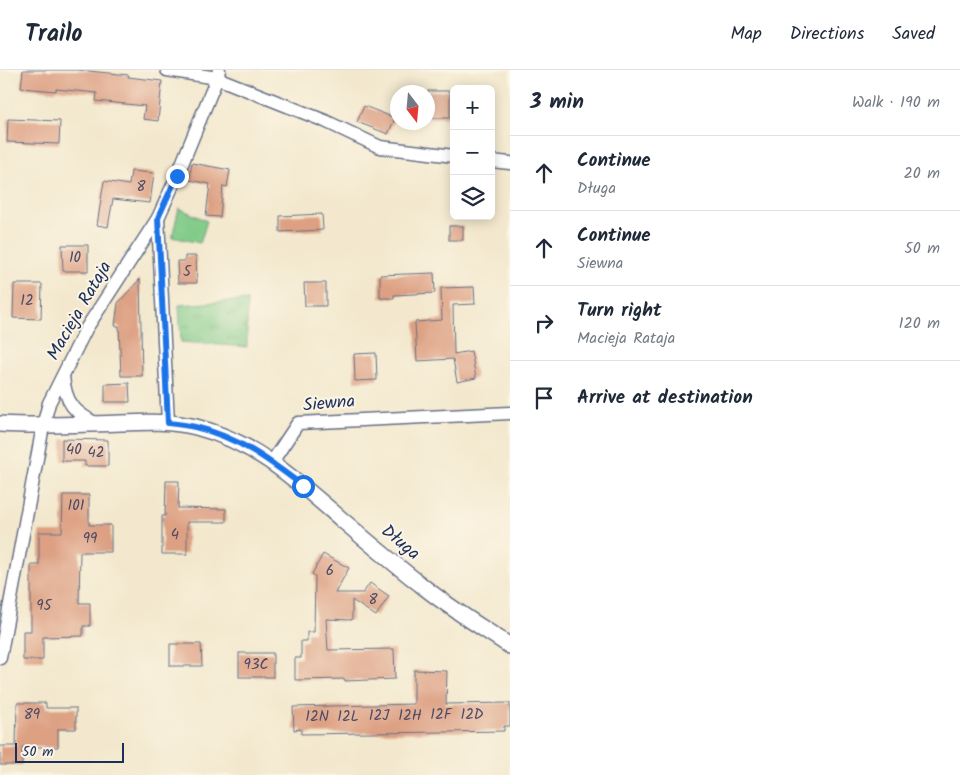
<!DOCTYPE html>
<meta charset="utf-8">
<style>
:root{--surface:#fff;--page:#f2f2f3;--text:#1f2937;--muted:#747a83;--line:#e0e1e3}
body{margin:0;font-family:Kalam,sans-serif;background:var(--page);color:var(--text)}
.controls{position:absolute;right:15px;top:15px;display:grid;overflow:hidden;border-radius:8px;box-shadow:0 2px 12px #0003}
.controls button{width:45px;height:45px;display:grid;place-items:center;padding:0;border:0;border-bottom:1px solid var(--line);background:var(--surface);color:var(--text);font:25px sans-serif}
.compass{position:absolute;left:390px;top:15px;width:45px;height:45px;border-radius:50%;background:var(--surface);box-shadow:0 2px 12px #0003;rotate:164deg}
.scale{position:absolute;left:15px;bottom:12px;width:109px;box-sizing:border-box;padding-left:5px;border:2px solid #1b2f5e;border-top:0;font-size:14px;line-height:18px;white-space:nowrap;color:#1b2f5e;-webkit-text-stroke:4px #fcf5e5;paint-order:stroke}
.stop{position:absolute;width:15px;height:15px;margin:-11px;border:4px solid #1a73e8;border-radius:50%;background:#fff}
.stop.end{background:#1a73e8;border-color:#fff;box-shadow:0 1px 5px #0008}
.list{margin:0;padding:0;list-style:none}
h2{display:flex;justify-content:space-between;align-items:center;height:65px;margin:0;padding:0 20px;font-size:21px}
h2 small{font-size:16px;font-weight:400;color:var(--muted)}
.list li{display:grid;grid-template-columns:32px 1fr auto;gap:15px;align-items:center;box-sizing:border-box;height:75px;padding:0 20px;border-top:1px solid var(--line)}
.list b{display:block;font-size:19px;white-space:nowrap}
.list p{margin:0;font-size:16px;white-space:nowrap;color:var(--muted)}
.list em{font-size:16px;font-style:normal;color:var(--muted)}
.icon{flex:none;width:28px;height:28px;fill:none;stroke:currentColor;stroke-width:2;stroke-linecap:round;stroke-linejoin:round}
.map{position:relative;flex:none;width:510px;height:705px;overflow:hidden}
header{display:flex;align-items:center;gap:30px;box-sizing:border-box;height:70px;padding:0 25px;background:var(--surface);border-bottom:1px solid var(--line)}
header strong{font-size:24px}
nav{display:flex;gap:28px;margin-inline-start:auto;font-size:18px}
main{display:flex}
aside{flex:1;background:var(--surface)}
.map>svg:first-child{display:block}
.green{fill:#81cb88;stroke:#4e7d73}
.park{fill:url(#park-tufts);stroke:#4e7d73}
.building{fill:#dda083}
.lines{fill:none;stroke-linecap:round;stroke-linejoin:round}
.minor-casing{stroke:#677085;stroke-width:15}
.tertiary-casing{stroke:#677085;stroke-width:18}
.minor{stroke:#fff;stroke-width:12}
.tertiary{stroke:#fff;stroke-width:15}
.route{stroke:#1a73e8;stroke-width:6}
.labels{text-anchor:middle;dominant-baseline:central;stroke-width:4;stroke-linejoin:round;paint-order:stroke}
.number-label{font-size:15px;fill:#4c4b67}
.street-label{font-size:18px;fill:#1b2f5e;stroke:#fcf5e5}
</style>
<header>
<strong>Trailo</strong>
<nav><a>Map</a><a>Directions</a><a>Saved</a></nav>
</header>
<main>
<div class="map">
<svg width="510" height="705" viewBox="0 0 510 705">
<defs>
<pattern id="park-tufts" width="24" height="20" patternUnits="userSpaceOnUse" patternTransform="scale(1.25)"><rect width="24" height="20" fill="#81cb88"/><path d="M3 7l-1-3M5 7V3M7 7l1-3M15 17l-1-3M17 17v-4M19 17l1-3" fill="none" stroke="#69a572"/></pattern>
</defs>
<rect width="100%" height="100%" fill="#fcf5e5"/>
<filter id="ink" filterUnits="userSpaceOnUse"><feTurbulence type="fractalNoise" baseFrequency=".02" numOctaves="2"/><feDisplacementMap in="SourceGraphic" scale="10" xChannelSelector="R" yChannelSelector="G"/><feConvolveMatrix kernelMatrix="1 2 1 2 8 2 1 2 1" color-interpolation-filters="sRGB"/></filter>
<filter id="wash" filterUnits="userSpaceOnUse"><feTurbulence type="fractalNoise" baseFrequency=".0096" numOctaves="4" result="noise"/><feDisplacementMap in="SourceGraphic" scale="20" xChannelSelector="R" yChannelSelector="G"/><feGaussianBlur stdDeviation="1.12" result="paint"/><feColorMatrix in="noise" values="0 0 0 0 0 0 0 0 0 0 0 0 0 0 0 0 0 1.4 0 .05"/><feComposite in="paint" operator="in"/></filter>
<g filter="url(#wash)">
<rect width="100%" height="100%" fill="#f3e8cd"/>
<path class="green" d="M 179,138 L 207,151 L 200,173 L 172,167 Z"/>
<path class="park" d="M 247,230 L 247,277 L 181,272 L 179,235 Z"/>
<g id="blocks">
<g class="building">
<path d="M 23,0 L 78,0 L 129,5 L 128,7 L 162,11 L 158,51 L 143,49 L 145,36 L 96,31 L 97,23 L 56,19 L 56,21 L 21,18 Z"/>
<rect x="428" y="21" width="22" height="27"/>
<path d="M 364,36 L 395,48 L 388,64 L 357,52 Z"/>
<path d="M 8,49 L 60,51 L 59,74 L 7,72 Z"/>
<path d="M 192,93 L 230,100 L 227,117 L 223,116 L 220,147 L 206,146 L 210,114 L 189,110 Z"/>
<path d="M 131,101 L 154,103 L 150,133 L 113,129 L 108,157 L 97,155 L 104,111 L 129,115 Z"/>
<path d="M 322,144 L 323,160 L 280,162 L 280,146 Z"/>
<rect x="449" y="156" width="14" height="14"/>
<path d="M 62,175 L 88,175 L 88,201 L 63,201 Z"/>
<path d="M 185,186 L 196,186 L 197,213 L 178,213 L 177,191 L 185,191 Z"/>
<path d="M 434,203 L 435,223 L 394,225 L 394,228 L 380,228 L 380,205 Z"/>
<path d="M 140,209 L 142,306 L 121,306 L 119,256 L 115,256 L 118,233 Z"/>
<path d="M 304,213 L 326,213 L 326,236 L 305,236 Z"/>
<path d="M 14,214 L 42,214 L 41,249 L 13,248 Z"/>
<path d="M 474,217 L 475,234 L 453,235 L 454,284 L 471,281 L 476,308 L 457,312 L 453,289 L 417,291 L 415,252 L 442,250 L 441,218 Z"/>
<path d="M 376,283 L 377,310 L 355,311 L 354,284 Z"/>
<path d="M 129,313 L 130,332 L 105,332 L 105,314 Z"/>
<path d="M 62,369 L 108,370 L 108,396 L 85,396 L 85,391 L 62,391 Z"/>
<path d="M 166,411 L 179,411 L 178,438 L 226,439 L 226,452 L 187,452 L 187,484 L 162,484 L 162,446 L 165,446 Z"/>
<path d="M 63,425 L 89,425 L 89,455 L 111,455 L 111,482 L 80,482 L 79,533 L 90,533 L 90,556 L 83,556 L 83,566 L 43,567 L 43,590 L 23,590 L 23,561 L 31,561 L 31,495 L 39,495 L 39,462 L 62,462 Z"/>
<path d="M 323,484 L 349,498 L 335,523 L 363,523 L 370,513 L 389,526 L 376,546 L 352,530 L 352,550 L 326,549 L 328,580 L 394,579 L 395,609 L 345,611 L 345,609 L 295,610 L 295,588 L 301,588 L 301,571 L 307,571 L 307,562 L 314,562 L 315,506 L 312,504 Z"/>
<path d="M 170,574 L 201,574 L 202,596 L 170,596 Z"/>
<rect x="239" y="583" width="34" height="24"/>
<path d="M 414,600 L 447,601 L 446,634 L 510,633 L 510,656 L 504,656 L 504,661 L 444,662 L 301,664 L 301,659 L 294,660 L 293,637 L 414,634 Z"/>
<path d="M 17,633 L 46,633 L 46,638 L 76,638 L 76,659 L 58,659 L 58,677 L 22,677 L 22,695 L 0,695 L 0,676 L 16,676 Z"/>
</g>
</g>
</g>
<g filter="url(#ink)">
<use href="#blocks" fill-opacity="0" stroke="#677085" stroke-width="1"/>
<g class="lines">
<g class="minor-casing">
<g id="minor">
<path d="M 167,0 L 217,8 L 325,51 L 380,77 L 454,86"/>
<path d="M 491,91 L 510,93"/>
<path d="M 158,148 L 168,353"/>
<path d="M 63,306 C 65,332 74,343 97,354"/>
<path d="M 272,392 L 298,353 L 510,343"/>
<path d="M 0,588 L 43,356 L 49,333 L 86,259 L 158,148 L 177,106 L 217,8 L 219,0"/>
</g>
</g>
<g class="tertiary-casing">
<path id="tertiary" d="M 0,354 C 41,357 80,354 121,353 C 146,352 172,351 196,357 C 255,372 296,410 341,449 C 367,471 393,493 420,514 C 448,537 480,556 510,576"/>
</g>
<use href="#minor" class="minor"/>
<use href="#tertiary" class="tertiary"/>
</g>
</g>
<g class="lines" filter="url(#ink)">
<path class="route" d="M 177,106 L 158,148 L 168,353 C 177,354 186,355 195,357 C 238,367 269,390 303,416"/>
</g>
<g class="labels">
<g class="number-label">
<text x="141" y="117">8</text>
<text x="75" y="188">10</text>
<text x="187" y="202">5</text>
<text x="27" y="231">12</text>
<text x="74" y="380">40</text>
<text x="96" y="383">42</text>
<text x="76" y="436">101</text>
<text x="175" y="465">4</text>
<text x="90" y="469">99</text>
<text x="330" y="501">6</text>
<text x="373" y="530">8</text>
<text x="44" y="536">95</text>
<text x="256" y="595">93C</text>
<text x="32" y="645">89</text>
<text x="441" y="645">12F</text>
<text x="472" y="645">12D</text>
<text x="379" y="646">12J</text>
<text x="410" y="646">12H</text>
<text x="317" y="647">12N</text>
<text x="348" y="647">12L</text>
</g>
<g class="street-label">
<text transform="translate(80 241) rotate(-60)">Macieja Rataja</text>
<text transform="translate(329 334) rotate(-5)">Siewna</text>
<text transform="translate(400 473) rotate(40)">Długa</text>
</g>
</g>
</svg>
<div class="controls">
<button>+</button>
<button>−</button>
<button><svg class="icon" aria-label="layers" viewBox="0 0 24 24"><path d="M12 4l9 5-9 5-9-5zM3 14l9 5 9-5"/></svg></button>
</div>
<svg class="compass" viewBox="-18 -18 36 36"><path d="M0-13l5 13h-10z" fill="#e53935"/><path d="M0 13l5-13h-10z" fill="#747a83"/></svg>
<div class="scale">50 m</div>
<div class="stop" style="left:303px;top:416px"></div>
<div class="stop end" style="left:177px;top:106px"></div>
</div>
<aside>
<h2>3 min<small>Walk · 190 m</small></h2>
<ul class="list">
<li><svg class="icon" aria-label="ahead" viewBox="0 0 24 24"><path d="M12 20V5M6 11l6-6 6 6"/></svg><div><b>Continue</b><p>Długa</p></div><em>20 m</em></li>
<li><svg class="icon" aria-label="ahead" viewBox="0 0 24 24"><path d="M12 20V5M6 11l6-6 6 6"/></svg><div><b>Continue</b><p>Siewna</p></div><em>50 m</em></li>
<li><svg class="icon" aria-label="right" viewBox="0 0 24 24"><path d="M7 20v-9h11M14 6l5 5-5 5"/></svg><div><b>Turn right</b><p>Macieja Rataja</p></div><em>120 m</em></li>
<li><svg class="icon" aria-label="arrive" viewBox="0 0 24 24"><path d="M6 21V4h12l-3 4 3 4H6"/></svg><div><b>Arrive at destination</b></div></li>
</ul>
</aside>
</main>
